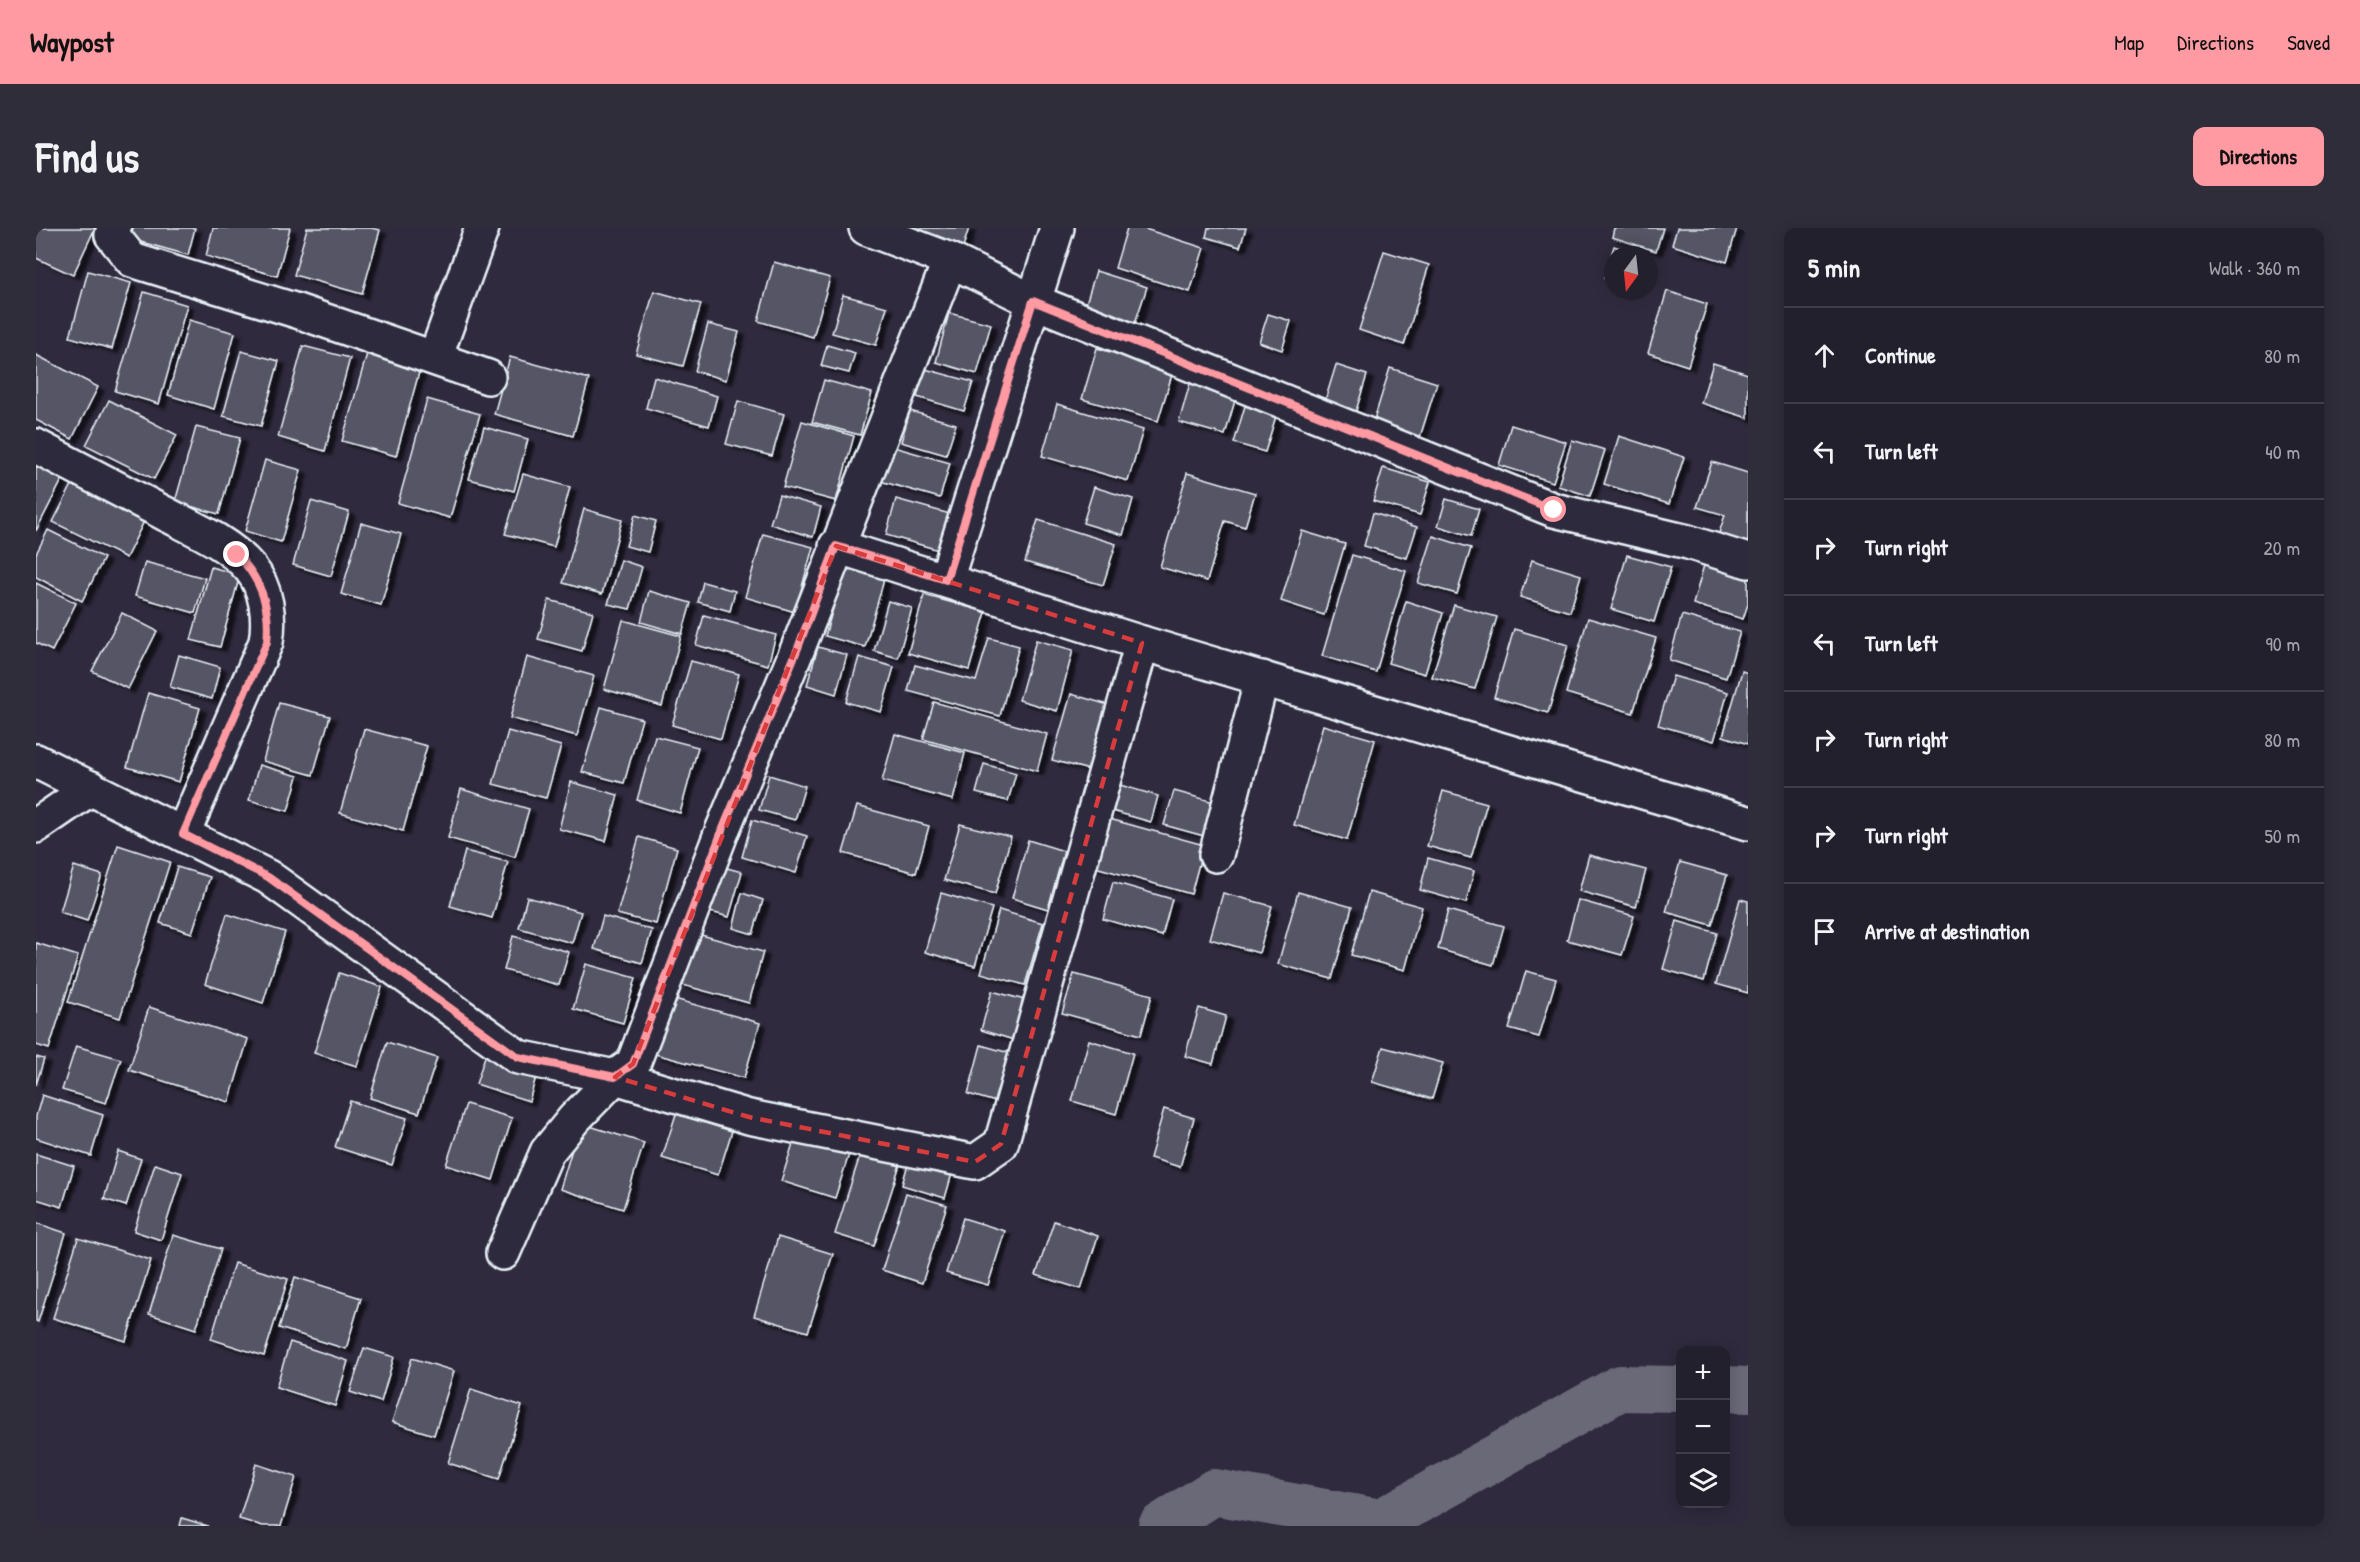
<!DOCTYPE html>
<meta charset="utf-8">
<style>
:root{--surface:#23202e;--page:#2f2d3a;--text:#f1f3f6;--muted:#a3a3aa;--line:#403e4a;--accent:#ff9aa2}
body{margin:0;font-family:"Patrick Hand",sans-serif;background:var(--page);color:var(--text)}
.controls{position:absolute;right:18px;bottom:18px;display:grid;overflow:hidden;border-radius:12px;box-shadow:0 3px 15px #0003}
.controls button{width:54px;height:54px;display:grid;place-items:center;padding:0;border:0;border-bottom:2px solid var(--line);background:var(--surface);color:var(--text);font:30px sans-serif}
.compass{position:absolute;left:1568px;top:18px;width:54px;height:54px;border-radius:50%;background:var(--surface);box-shadow:0 3px 15px #0003;rotate:195deg}
.stop{position:absolute;width:18px;height:18px;margin:-14px;border:4px solid #ff9aa2;border-radius:50%;background:#fff}
.stop.end{background:#ff9aa2;border-color:#fff;box-shadow:0 2px 6px #0008}
.list{margin:0;padding:0;list-style:none}
h2{display:flex;justify-content:space-between;align-items:center;height:78px;margin:0;padding:0 24px;font-size:26px}
h2 small{font-size:20px;font-weight:400;color:var(--muted)}
.list li{display:grid;grid-template-columns:39px 1fr auto;gap:18px;align-items:center;box-sizing:border-box;height:96px;padding:0 24px;border-top:2px solid var(--line)}
.list b{display:block;font-size:22px;white-space:nowrap}
.list em{font-size:20px;font-style:normal;color:var(--muted)}
.icon{flex:none;width:33px;height:33px;fill:none;stroke:currentColor;stroke-width:2;stroke-linecap:round;stroke-linejoin:round}
.map{position:relative;flex:none;width:1712px;height:1298px;overflow:hidden;border-radius:12px}
header{display:flex;align-items:center;gap:36px;box-sizing:border-box;height:84px;padding:0 30px;background:var(--accent);color:#111}
header strong{font-size:28px}
nav{display:flex;gap:33px;margin-inline-start:auto;font-size:21px}
.intro{display:flex;align-items:center;justify-content:space-between;box-sizing:border-box;height:144px;padding:0 36px}
h1{margin:0;font-size:42px}
.button{padding:15px 27px;border-radius:12px;background:var(--accent);color:#111;font-size:21px;font-weight:700}
main{display:flex;gap:36px;padding:0 36px}
aside{flex:1;background:var(--surface);border-radius:12px;box-shadow:0 3px 15px #0003}
.map>svg:first-child{display:block}
.lines{fill:none;stroke-linecap:round;stroke-linejoin:round}
.canal{stroke:#696978;stroke-width:46}
.building{fill:#575565;stroke:#e8f1f8;stroke-width:1.5;filter:url(#shadow)}
.minor-casing{stroke:#e8f1f8;stroke-width:38}
.minor{stroke:#2f2a3d;stroke-width:33}
.route{stroke:#ff9aa2;stroke-width:8}
.marked{fill:none;stroke:#d83c3d;stroke-width:4.5;stroke-dasharray:12 8;stroke-linejoin:round}
</style>
<header>
<strong>Waypost</strong>
<nav><a>Map</a><a>Directions</a><a>Saved</a></nav>
</header>
<div class="intro"><h1>Find us</h1><a class="button">Directions</a></div>
<main>
<div class="map">
<svg width="1712" height="1298" viewBox="0 0 1712 1298">
<defs>
<filter id="shadow"><feDropShadow dx="6" dy="4" stdDeviation="1.5" flood-color="#0009"/></filter>
</defs>
<rect width="100%" height="100%" fill="#2f2a3d"/>
<filter id="ink" filterUnits="userSpaceOnUse"><feTurbulence type="fractalNoise" baseFrequency=".0167" numOctaves="2"/><feDisplacementMap in="SourceGraphic" scale="12" xChannelSelector="R" yChannelSelector="G"/><feConvolveMatrix kernelMatrix="1 2 1 2 8 2 1 2 1" color-interpolation-filters="sRGB"/></filter>
<g filter="url(#ink)">
<g class="lines">
<g class="canal">
<path d="M 1690,1161 L 1712,1162"/>
<path d="M 1125,1298 L 1178,1264 L 1344,1294 L 1584,1160 L 1644,1161"/>
</g>
</g>
<g class="building">
<path d="M 0,0 L 59,0 L 37,47 L 0,30 Z"/>
<path d="M 97,0 L 159,0 L 152,27 L 94,11 Z"/>
<path d="M 177,0 L 254,0 L 241,48 L 170,28 Z"/>
<path d="M 271,0 L 335,0 L 344,2 L 326,66 L 258,47 Z"/>
<path d="M 879,0 L 933,0 L 927,19 L 878,2 Z"/>
<path d="M 1091,0 L 1106,0 L 1168,20 L 1154,64 L 1079,40 Z"/>
<path d="M 1172,0 L 1210,0 L 1204,19 L 1170,9 Z"/>
<path d="M 1578,0 L 1627,0 L 1620,23 L 1576,9 Z"/>
<path d="M 1641,0 L 1701,0 L 1691,34 L 1636,17 Z"/>
<path d="M 1578,18 L 1604,27 L 1577,27 L 1577,53 L 1568,50 Z"/>
<path d="M 1348,23 L 1393,37 L 1368,117 L 1323,102 Z"/>
<path d="M 738,34 L 794,50 L 777,109 L 722,93 Z"/>
<path d="M 52,43 L 95,55 L 76,121 L 34,109 Z"/>
<path d="M 1060,43 L 1111,59 L 1097,101 L 1047,85 Z"/>
<path d="M 618,63 L 665,76 L 647,138 L 600,126 Z"/>
<path d="M 1631,63 L 1671,76 L 1652,138 L 1612,125 Z"/>
<path d="M 108,64 L 151,77 L 123,176 L 79,163 Z"/>
<path d="M 807,67 L 851,79 L 840,117 L 796,105 Z"/>
<path d="M 913,85 L 955,96 L 941,146 L 900,134 Z"/>
<path d="M 1232,86 L 1255,93 L 1246,122 L 1223,114 Z"/>
<path d="M 153,92 L 199,105 L 178,181 L 132,167 Z"/>
<path d="M 672,96 L 703,104 L 690,152 L 659,143 Z"/>
<path d="M 791,117 L 819,125 L 813,145 L 785,138 Z"/>
<path d="M 267,118 L 314,130 L 289,223 L 242,209 Z"/>
<path d="M 1061,120 L 1137,143 L 1122,193 L 1046,171 Z"/>
<path d="M 332,122 L 385,137 L 360,228 L 306,213 Z"/>
<path d="M 205,123 L 243,133 L 225,198 L 187,188 Z"/>
<path d="M 0,127 L 62,159 L 36,211 L 0,192 Z"/>
<path d="M 474,129 L 553,151 L 537,208 L 458,186 Z"/>
<path d="M 1677,135 L 1712,146 L 1712,190 L 1665,175 Z"/>
<path d="M 1300,137 L 1331,147 L 1318,189 L 1287,179 Z"/>
<path d="M 1354,140 L 1401,155 L 1384,209 L 1337,195 Z"/>
<path d="M 889,141 L 937,154 L 928,183 L 881,169 Z"/>
<path d="M 618,149 L 681,168 L 673,198 L 610,180 Z"/>
<path d="M 788,152 L 836,165 L 824,207 L 776,194 Z"/>
<path d="M 1154,155 L 1200,169 L 1189,207 L 1143,194 Z"/>
<path d="M 391,171 L 444,186 L 414,290 L 362,275 Z"/>
<path d="M 73,172 L 141,207 L 118,251 L 50,217 Z"/>
<path d="M 702,173 L 748,186 L 736,228 L 690,216 Z"/>
<path d="M 1021,176 L 1107,202 L 1092,253 L 1006,228 Z"/>
<path d="M 1209,178 L 1240,188 L 1229,224 L 1198,215 Z"/>
<path d="M 874,183 L 920,196 L 910,227 L 865,214 Z"/>
<path d="M 766,193 L 818,208 L 800,273 L 747,259 Z"/>
<path d="M 1475,197 L 1530,214 L 1517,254 L 1463,237 Z"/>
<path d="M 160,199 L 204,210 L 183,286 L 139,274 Z"/>
<path d="M 448,199 L 492,211 L 478,263 L 433,251 Z"/>
<path d="M 1583,208 L 1648,229 L 1633,276 L 1568,256 Z"/>
<path d="M 1536,212 L 1569,222 L 1554,268 L 1522,258 Z"/>
<path d="M 854,218 L 914,235 L 904,270 L 844,253 Z"/>
<path d="M 229,232 L 265,242 L 245,314 L 209,303 Z"/>
<path d="M 1676,234 L 1712,245 L 1712,317 L 1682,308 L 1689,287 L 1661,279 Z"/>
<path d="M 0,237 L 27,250 L 0,303 Z"/>
<path d="M 1347,240 L 1394,254 L 1384,287 L 1337,273 Z"/>
<path d="M 1151,245 L 1219,265 L 1209,299 L 1189,293 L 1171,353 L 1124,339 Z"/>
<path d="M 487,246 L 534,259 L 518,319 L 469,306 Z"/>
<path d="M 40,249 L 112,285 L 90,330 L 17,294 Z"/>
<path d="M 1058,259 L 1097,271 L 1087,307 L 1047,295 Z"/>
<path d="M 743,267 L 785,279 L 777,309 L 734,296 Z"/>
<path d="M 860,271 L 914,286 L 903,322 L 850,307 Z"/>
<path d="M 1410,271 L 1443,281 L 1435,308 L 1402,298 Z"/>
<path d="M 275,273 L 313,284 L 295,348 L 257,337 Z"/>
<path d="M 548,281 L 586,292 L 566,366 L 527,355 Z"/>
<path d="M 1337,285 L 1381,299 L 1371,330 L 1328,318 Z"/>
<path d="M 599,287 L 620,293 L 612,324 L 590,318 Z"/>
<path d="M 1002,292 L 1080,316 L 1067,357 L 989,334 Z"/>
<path d="M 325,295 L 365,306 L 345,377 L 305,366 Z"/>
<path d="M 12,302 L 68,330 L 46,373 L 0,349 L 0,326 Z"/>
<path d="M 1266,303 L 1309,316 L 1288,387 L 1245,373 Z"/>
<path d="M 727,306 L 777,319 L 759,384 L 709,369 Z"/>
<path d="M 1397,308 L 1435,320 L 1421,366 L 1382,355 Z"/>
<path d="M 1316,327 L 1370,343 L 1340,444 L 1286,428 Z"/>
<path d="M 1591,327 L 1635,339 L 1618,394 L 1575,381 Z"/>
<path d="M 1670,330 L 1712,343 L 1712,376 L 1707,391 L 1657,376 Z"/>
<path d="M 585,332 L 606,339 L 594,381 L 572,376 Z"/>
<path d="M 1496,332 L 1545,347 L 1534,384 L 1484,369 Z"/>
<path d="M 109,334 L 169,350 L 159,385 L 99,368 Z"/>
<path d="M 810,336 L 849,348 L 829,419 L 789,408 Z"/>
<path d="M 175,339 L 204,347 L 184,419 L 155,412 Z"/>
<path d="M 667,354 L 699,363 L 694,383 L 662,374 Z"/>
<path d="M 0,355 L 40,375 L 16,423 L 0,415 Z"/>
<path d="M 613,363 L 655,375 L 646,406 L 605,394 Z"/>
<path d="M 888,367 L 950,384 L 933,442 L 872,425 Z"/>
<path d="M 513,372 L 557,384 L 546,423 L 502,411 Z"/>
<path d="M 852,373 L 876,380 L 862,430 L 838,423 Z"/>
<path d="M 1370,373 L 1407,385 L 1389,446 L 1352,435 Z"/>
<path d="M 1418,377 L 1461,389 L 1439,461 L 1396,449 Z"/>
<path d="M 86,385 L 121,403 L 92,461 L 56,443 Z"/>
<path d="M 668,387 L 740,407 L 732,437 L 660,417 Z"/>
<path d="M 1646,387 L 1704,404 L 1690,450 L 1633,432 Z"/>
<path d="M 1552,390 L 1620,410 L 1597,485 L 1530,465 Z"/>
<path d="M 587,392 L 645,408 L 626,478 L 568,461 Z"/>
<path d="M 1478,401 L 1532,417 L 1512,485 L 1458,469 Z"/>
<path d="M 953,410 L 983,418 L 964,488 L 872,463 L 879,437 L 940,453 Z"/>
<path d="M 1000,412 L 1037,422 L 1021,483 L 983,472 Z"/>
<path d="M 782,419 L 811,427 L 800,466 L 771,457 Z"/>
<path d="M 143,427 L 184,439 L 176,471 L 134,459 Z"/>
<path d="M 491,429 L 558,448 L 541,508 L 474,490 Z"/>
<path d="M 823,429 L 858,439 L 845,484 L 810,474 Z"/>
<path d="M 655,433 L 703,446 L 685,511 L 636,497 Z"/>
<path d="M 1706,443 L 1712,445 L 1712,516 L 1687,508 Z"/>
<path d="M 1637,448 L 1692,464 L 1678,513 L 1622,497 Z"/>
<path d="M 112,465 L 164,480 L 143,554 L 91,539 Z"/>
<path d="M 1035,466 L 1076,478 L 1057,543 L 1016,532 Z"/>
<path d="M 898,474 L 1011,506 L 1001,543 L 887,511 Z"/>
<path d="M 243,475 L 294,488 L 277,547 L 227,533 Z"/>
<path d="M 565,479 L 606,491 L 588,555 L 546,544 Z"/>
<path d="M 1287,497 L 1339,512 L 1311,612 L 1258,597 Z"/>
<path d="M 328,501 L 391,518 L 367,603 L 304,585 Z"/>
<path d="M 472,503 L 525,518 L 510,570 L 457,556 Z"/>
<path d="M 859,506 L 929,525 L 917,572 L 846,553 Z"/>
<path d="M 619,508 L 662,519 L 644,585 L 601,572 Z"/>
<path d="M 948,536 L 980,545 L 972,573 L 940,565 Z"/>
<path d="M 223,537 L 262,548 L 252,583 L 213,572 Z"/>
<path d="M 733,547 L 769,558 L 759,592 L 723,582 Z"/>
<path d="M 535,554 L 582,567 L 570,613 L 523,601 Z"/>
<path d="M 1077,555 L 1122,568 L 1115,594 L 1069,581 Z"/>
<path d="M 425,561 L 493,581 L 479,629 L 412,610 Z"/>
<path d="M 1138,563 L 1178,574 L 1168,608 L 1128,597 Z"/>
<path d="M 1407,563 L 1451,575 L 1435,630 L 1391,618 Z"/>
<path d="M 821,578 L 893,598 L 880,645 L 807,625 Z"/>
<path d="M 1066,589 L 1168,617 L 1155,666 L 1052,637 Z"/>
<path d="M 716,592 L 771,608 L 760,645 L 706,629 Z"/>
<path d="M 924,596 L 975,609 L 959,666 L 908,652 Z"/>
<path d="M 603,609 L 641,620 L 620,696 L 581,686 Z"/>
<path d="M 992,612 L 1028,623 L 1012,681 L 976,670 Z"/>
<path d="M 82,617 L 134,634 L 84,790 L 32,774 Z"/>
<path d="M 429,623 L 472,634 L 456,690 L 414,678 Z"/>
<path d="M 1553,627 L 1610,642 L 1600,679 L 1543,663 Z"/>
<path d="M 1392,630 L 1438,643 L 1430,675 L 1384,662 Z"/>
<path d="M 1644,634 L 1691,647 L 1676,697 L 1630,684 Z"/>
<path d="M 676,636 L 706,644 L 693,689 L 664,681 Z"/>
<path d="M 38,638 L 66,647 L 51,693 L 24,684 Z"/>
<path d="M 141,639 L 174,649 L 156,705 L 124,695 Z"/>
<path d="M 1077,654 L 1136,671 L 1126,708 L 1067,691 Z"/>
<path d="M 1262,664 L 1316,679 L 1296,751 L 1242,736 Z"/>
<path d="M 1333,664 L 1386,679 L 1369,742 L 1315,727 Z"/>
<path d="M 706,665 L 727,672 L 717,706 L 697,700 Z"/>
<path d="M 905,665 L 956,680 L 939,738 L 889,724 Z"/>
<path d="M 1187,665 L 1236,678 L 1223,725 L 1174,711 Z"/>
<path d="M 491,669 L 545,684 L 536,715 L 483,700 Z"/>
<path d="M 1704,671 L 1712,673 L 1712,765 L 1680,756 Z"/>
<path d="M 1542,672 L 1598,688 L 1586,727 L 1531,712 Z"/>
<path d="M 963,682 L 1007,695 L 989,757 L 945,745 Z"/>
<path d="M 1412,682 L 1468,698 L 1457,737 L 1402,721 Z"/>
<path d="M 191,686 L 249,704 L 227,775 L 169,756 Z"/>
<path d="M 567,688 L 616,702 L 606,735 L 558,721 Z"/>
<path d="M 1641,693 L 1681,705 L 1668,753 L 1627,741 Z"/>
<path d="M 658,705 L 727,724 L 713,775 L 643,756 Z"/>
<path d="M 477,708 L 533,724 L 523,757 L 468,742 Z"/>
<path d="M 0,715 L 42,728 L 13,821 L 0,817 Z"/>
<path d="M 550,736 L 600,750 L 587,795 L 537,781 Z"/>
<path d="M 1490,743 L 1520,751 L 1503,809 L 1473,801 Z"/>
<path d="M 303,745 L 346,759 L 321,838 L 278,825 Z"/>
<path d="M 1038,746 L 1116,767 L 1105,807 L 1026,785 Z"/>
<path d="M 956,763 L 1003,776 L 991,816 L 945,802 Z"/>
<path d="M 635,770 L 724,795 L 708,850 L 619,826 Z"/>
<path d="M 113,779 L 212,811 L 193,874 L 93,842 Z"/>
<path d="M 1163,780 L 1190,788 L 1177,836 L 1149,828 Z"/>
<path d="M 1053,812 L 1097,825 L 1080,886 L 1036,873 Z"/>
<path d="M 351,814 L 401,830 L 383,885 L 334,870 Z"/>
<path d="M 945,817 L 984,828 L 970,877 L 932,866 Z"/>
<path d="M 40,818 L 85,831 L 70,875 L 26,862 Z"/>
<path d="M 452,819 L 504,835 L 493,873 L 440,856 Z"/>
<path d="M 1347,819 L 1407,835 L 1396,871 L 1336,854 Z"/>
<path d="M 0,829 L 8,831 L 0,857 Z"/>
<path d="M 6,867 L 67,887 L 55,928 L 0,910 L 0,888 Z"/>
<path d="M 314,873 L 371,890 L 356,937 L 299,919 Z"/>
<path d="M 430,876 L 476,890 L 457,952 L 410,937 Z"/>
<path d="M 1128,881 L 1158,890 L 1144,939 L 1114,930 Z"/>
<path d="M 640,886 L 696,903 L 682,947 L 626,930 Z"/>
<path d="M 544,895 L 608,915 L 587,981 L 524,961 Z"/>
<path d="M 760,906 L 814,923 L 799,970 L 745,953 Z"/>
<path d="M 827,918 L 866,930 L 838,1018 L 799,1006 Z"/>
<path d="M 82,923 L 105,931 L 90,978 L 68,971 Z"/>
<path d="M 0,926 L 38,938 L 26,979 L 0,971 Z"/>
<path d="M 874,929 L 917,942 L 909,970 L 866,957 Z"/>
<path d="M 119,936 L 146,945 L 125,1012 L 98,1003 Z"/>
<path d="M 870,965 L 911,977 L 886,1055 L 846,1042 Z"/>
<path d="M 927,990 L 969,1003 L 952,1057 L 910,1045 Z"/>
<path d="M 1018,993 L 1062,1008 L 1045,1061 L 1000,1047 Z"/>
<path d="M 0,995 L 30,1005 L 2,1094 L 0,1093 Z"/>
<path d="M 137,1007 L 185,1021 L 160,1101 L 113,1086 Z"/>
<path d="M 742,1009 L 797,1026 L 772,1104 L 718,1088 Z"/>
<path d="M 42,1010 L 115,1032 L 90,1113 L 17,1090 Z"/>
<path d="M 198,1035 L 252,1051 L 228,1128 L 175,1111 Z"/>
<path d="M 259,1049 L 325,1070 L 310,1121 L 243,1100 Z"/>
<path d="M 254,1114 L 312,1133 L 299,1178 L 240,1159 Z"/>
<path d="M 328,1120 L 358,1129 L 345,1174 L 314,1164 Z"/>
<path d="M 376,1130 L 418,1143 L 398,1207 L 356,1194 Z"/>
<path d="M 435,1161 L 486,1178 L 463,1251 L 412,1235 Z"/>
<path d="M 220,1236 L 260,1249 L 245,1298 L 227,1298 L 203,1291 Z"/>
<path d="M 146,1290 L 172,1298 L 144,1298 Z"/>
</g>
<g class="lines">
<g class="minor-casing">
<g id="minor">
<path d="M 78,0 L 76,7 L 96,32 L 261,83 L 452,149"/>
<path d="M 830,0 L 914,32 L 997,73 L 1518,282 L 1652,314 L 1712,333"/>
<path d="M 399,130 L 446,0"/>
<path d="M 0,218 C 42,240 84,262 126,284 C 156,300 192,314 214,340 C 231,360 234,390 230,414 L 147,606"/>
<path d="M 800,318 L 1106,415 L 1712,595"/>
<path d="M 910,352 L 1021,0"/>
<path d="M 0,533 L 232,649 L 482,829 L 579,849 L 597,836 L 686,603 L 762,420 L 914,32"/>
<path d="M 0,598 L 55,560"/>
<path d="M 1180,627 L 1226,450"/>
<path d="M 467,1025 L 511,924 L 538,891 L 579,849 L 713,889 L 939,934 L 965,916 L 1106,415"/>
</g>
</g>
<use href="#minor" class="minor"/>
</g>
</g>
<g class="lines" filter="url(#ink)">
<path class="route" d="M 201,327 C 225,351 235,380 231,414 L 147,606 L 232,649 L 482,829 L 579,849 L 597,836 L 686,603 L 762,420 L 800,318 L 910,352 L 997,73 L 1518,282"/>
</g>
<path class="marked" d="M 800,318 L 1106,415 L 965,916 L 939,934 L 713,889 L 579,849 L 597,836 Z"/>
</svg>
<div class="controls">
<button>+</button>
<button>−</button>
<button><svg class="icon" aria-label="layers" viewBox="0 0 24 24"><path d="M12 4l9 5-9 5-9-5zM3 14l9 5 9-5"/></svg></button>
</div>
<svg class="compass" viewBox="-18 -18 36 36"><path d="M0-13l5 13h-10z" fill="#e53935"/><path d="M0 13l5-13h-10z" fill="#a3a3aa"/></svg>
<div class="stop" style="left:1518px;top:282px"></div>
<div class="stop end" style="left:201px;top:327px"></div>
</div>
<aside>
<h2>5 min<small>Walk · 360 m</small></h2>
<ul class="list">
<li><svg class="icon" aria-label="ahead" viewBox="0 0 24 24"><path d="M12 20V5M6 11l6-6 6 6"/></svg><div><b>Continue</b></div><em>80 m</em></li>
<li><svg class="icon" aria-label="left" viewBox="0 0 24 24"><path d="M17 20v-9H6M10 6l-5 5 5 5"/></svg><div><b>Turn left</b></div><em>40 m</em></li>
<li><svg class="icon" aria-label="right" viewBox="0 0 24 24"><path d="M7 20v-9h11M14 6l5 5-5 5"/></svg><div><b>Turn right</b></div><em>20 m</em></li>
<li><svg class="icon" aria-label="left" viewBox="0 0 24 24"><path d="M17 20v-9H6M10 6l-5 5 5 5"/></svg><div><b>Turn left</b></div><em>90 m</em></li>
<li><svg class="icon" aria-label="right" viewBox="0 0 24 24"><path d="M7 20v-9h11M14 6l5 5-5 5"/></svg><div><b>Turn right</b></div><em>80 m</em></li>
<li><svg class="icon" aria-label="right" viewBox="0 0 24 24"><path d="M7 20v-9h11M14 6l5 5-5 5"/></svg><div><b>Turn right</b></div><em>50 m</em></li>
<li><svg class="icon" aria-label="arrive" viewBox="0 0 24 24"><path d="M6 21V4h12l-3 4 3 4H6"/></svg><div><b>Arrive at destination</b></div></li>
</ul>
</aside>
</main>
